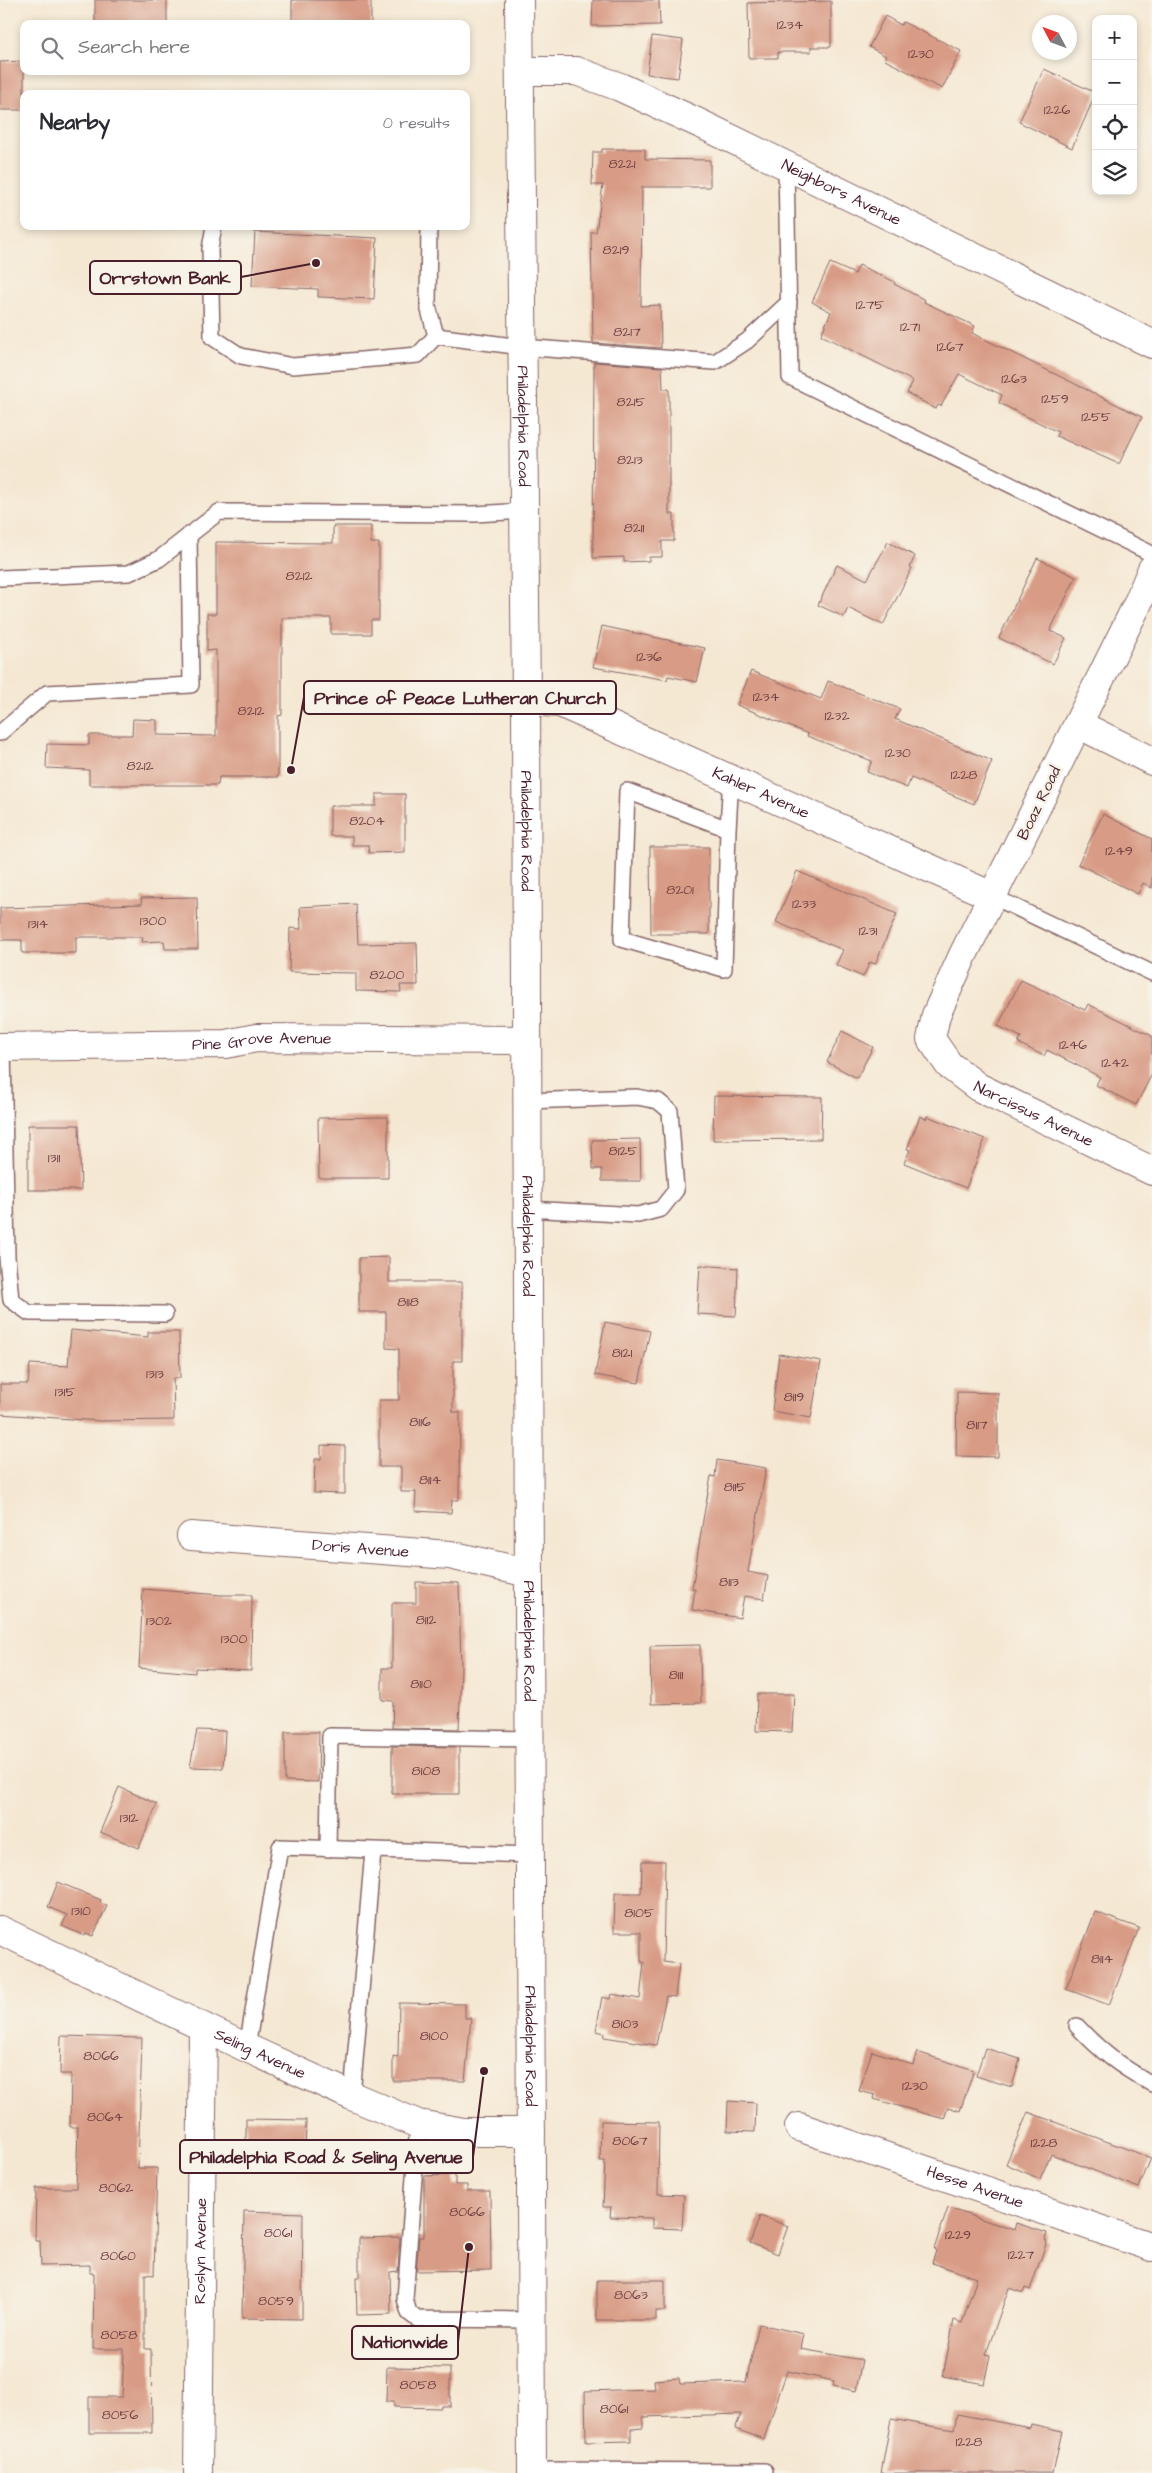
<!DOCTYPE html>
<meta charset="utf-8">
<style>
:root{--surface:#fff;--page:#f7f7f7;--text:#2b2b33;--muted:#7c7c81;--line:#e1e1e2}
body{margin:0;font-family:"Architects Daughter",sans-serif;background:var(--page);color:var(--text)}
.controls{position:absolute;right:15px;top:15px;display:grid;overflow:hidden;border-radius:10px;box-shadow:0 2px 8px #0003}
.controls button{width:45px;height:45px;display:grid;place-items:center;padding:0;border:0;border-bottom:1px solid var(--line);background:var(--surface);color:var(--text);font:25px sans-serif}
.compass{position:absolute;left:1032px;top:15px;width:45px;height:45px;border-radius:50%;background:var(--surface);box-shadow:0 2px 8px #0003;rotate:311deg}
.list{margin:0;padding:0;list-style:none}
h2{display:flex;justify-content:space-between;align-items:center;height:65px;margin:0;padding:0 20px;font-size:21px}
h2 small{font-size:16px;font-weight:400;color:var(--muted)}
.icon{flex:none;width:28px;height:28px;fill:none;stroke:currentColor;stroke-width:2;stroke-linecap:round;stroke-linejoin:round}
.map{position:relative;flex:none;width:1152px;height:2473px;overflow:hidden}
.search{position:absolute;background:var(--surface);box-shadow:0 2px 8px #0003;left:20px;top:20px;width:450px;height:55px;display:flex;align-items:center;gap:12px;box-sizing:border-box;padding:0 18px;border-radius:10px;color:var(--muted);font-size:19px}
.panel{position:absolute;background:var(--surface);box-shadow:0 2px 8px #0003;left:20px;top:90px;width:450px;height:140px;border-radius:10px}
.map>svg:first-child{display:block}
.building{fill:#d89b85}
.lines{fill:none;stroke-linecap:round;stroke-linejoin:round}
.service-casing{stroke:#866566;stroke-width:18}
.minor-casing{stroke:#866566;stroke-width:30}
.secondary-casing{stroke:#866566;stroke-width:30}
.service{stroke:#fff;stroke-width:15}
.minor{stroke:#fff;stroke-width:28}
.secondary{stroke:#fff;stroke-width:28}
.labels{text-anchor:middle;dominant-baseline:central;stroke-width:5;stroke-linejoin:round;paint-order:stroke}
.number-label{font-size:14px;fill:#6e3e42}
.street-label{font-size:16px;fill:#4a1f2b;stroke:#f7f3e8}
.leader{fill:none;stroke:#4a1f2b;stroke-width:2}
.callout-dot{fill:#4a1f2b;stroke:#f7f3e8;stroke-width:2}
.callout{fill:#f7f3e8;stroke:#4a1f2b;stroke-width:2}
.callout-label{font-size:18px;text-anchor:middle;font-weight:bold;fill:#4a1f2b}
</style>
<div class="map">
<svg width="1152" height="2473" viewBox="0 0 1152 2473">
<rect width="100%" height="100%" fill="#f7f3e8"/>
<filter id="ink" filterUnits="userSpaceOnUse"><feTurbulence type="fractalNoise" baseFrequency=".02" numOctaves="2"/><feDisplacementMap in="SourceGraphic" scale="10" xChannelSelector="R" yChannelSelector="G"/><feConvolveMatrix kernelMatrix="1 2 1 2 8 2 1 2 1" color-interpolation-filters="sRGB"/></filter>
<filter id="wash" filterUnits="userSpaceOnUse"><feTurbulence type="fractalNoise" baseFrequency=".0096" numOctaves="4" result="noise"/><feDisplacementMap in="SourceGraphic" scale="20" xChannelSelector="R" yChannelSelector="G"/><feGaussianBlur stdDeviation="1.12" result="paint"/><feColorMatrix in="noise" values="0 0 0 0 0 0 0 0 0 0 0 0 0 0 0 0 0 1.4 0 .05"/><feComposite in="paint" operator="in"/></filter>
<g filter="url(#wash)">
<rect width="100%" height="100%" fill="#f5e8d3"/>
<g id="blocks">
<g class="building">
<rect x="95" y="0" width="72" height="24"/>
<rect x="292" y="0" width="79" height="24"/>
<path d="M 593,0 L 659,0 L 660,25 L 592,26 Z"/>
<path d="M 831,1 L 831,47 L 811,47 L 811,52 L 778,52 L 778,58 L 749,58 L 748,3 Z"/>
<path d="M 885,16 L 901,25 L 903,22 L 961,51 L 942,89 L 885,60 L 886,56 L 869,47 Z"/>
<path d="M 652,36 L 683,40 L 678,78 L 647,74 Z"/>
<path d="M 24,61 L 24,110 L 0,110 L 0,62 Z"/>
<path d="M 1044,69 L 1096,93 L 1072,148 L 1019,122 Z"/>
<path d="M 602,149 L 645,149 L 645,159 L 710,160 L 710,187 L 642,187 L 641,306 L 660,305 L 661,348 L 593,343 L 591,232 L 596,232 L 603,185 L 592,185 L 593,152 L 602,152 Z"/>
<path d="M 255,232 L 377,238 L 374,299 L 318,297 L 318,289 L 252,286 Z"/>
<path d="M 830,263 L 855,274 L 859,265 L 895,282 L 894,284 L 925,300 L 924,302 L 975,326 L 972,333 L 1142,417 L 1119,464 L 1056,436 L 1058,432 L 999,403 L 1002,395 L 959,374 L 941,406 L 938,405 L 936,409 L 907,393 L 913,381 L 821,335 L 831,312 L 812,302 Z"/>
<path d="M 594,362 L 662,367 L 663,389 L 669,389 L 669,514 L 674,514 L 674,541 L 662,541 L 662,557 L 649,557 L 649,561 L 624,562 L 624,557 L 593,558 Z"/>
<path d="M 333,526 L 371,526 L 371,543 L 379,543 L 379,620 L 371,620 L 371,634 L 331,634 L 331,618 L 282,618 L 282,715 L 278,716 L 278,777 L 219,777 L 218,785 L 89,785 L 89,770 L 46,768 L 47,744 L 89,745 L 89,735 L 132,735 L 133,719 L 157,720 L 157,735 L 216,736 L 216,650 L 207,651 L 207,614 L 216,614 L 216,542 L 333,543 Z"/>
<path d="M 888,542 L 915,556 L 910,567 L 912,568 L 883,625 L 848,608 L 844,617 L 818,605 L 837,565 L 867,580 Z"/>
<path d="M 1037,558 L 1076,577 L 1050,631 L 1066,638 L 1053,664 L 999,638 Z"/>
<path d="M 602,626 L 705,648 L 697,682 L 668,676 L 667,680 L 593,667 Z"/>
<path d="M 751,671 L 821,699 L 828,681 L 900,709 L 895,719 L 992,761 L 974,804 L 911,778 L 907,788 L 867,772 L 872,761 L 807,736 L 808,734 L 737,705 Z"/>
<path d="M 376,794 L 405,794 L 405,852 L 369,853 L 368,845 L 352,845 L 352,836 L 330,836 L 330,806 L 376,806 Z"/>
<path d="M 1103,814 L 1152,839 L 1152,888 L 1143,883 L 1138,894 L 1078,864 Z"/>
<path d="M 650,847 L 709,847 L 709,934 L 651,934 Z"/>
<path d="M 797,871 L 897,914 L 875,964 L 870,962 L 863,977 L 836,965 L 843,950 L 776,922 Z"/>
<path d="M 197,897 L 198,949 L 165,949 L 164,941 L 142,942 L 143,937 L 76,937 L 76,953 L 22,953 L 22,940 L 0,940 L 0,908 L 142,904 L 141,898 Z"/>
<path d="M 356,904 L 358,944 L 417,943 L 418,985 L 400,985 L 401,992 L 356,991 L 356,973 L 289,972 L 290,928 L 301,929 L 300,907 Z"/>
<path d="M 1021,980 L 1085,1010 L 1088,1004 L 1152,1036 L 1152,1074 L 1136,1105 L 1096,1085 L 1100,1077 L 1047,1050 L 1044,1056 L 1018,1043 L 1021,1037 L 998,1026 Z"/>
<path d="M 842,1031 L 873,1047 L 857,1078 L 827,1062 Z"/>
<path d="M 714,1096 L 822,1097 L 821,1139 L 713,1140 Z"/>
<path d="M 920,1116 L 926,1119 L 927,1116 L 985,1139 L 966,1188 L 904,1163 L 910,1150 L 907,1149 Z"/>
<path d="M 388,1117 L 388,1178 L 319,1178 L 318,1118 Z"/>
<path d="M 28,1125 L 79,1125 L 81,1190 L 28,1190 Z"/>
<path d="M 640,1139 L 641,1181 L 602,1181 L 602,1169 L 593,1169 L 592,1140 Z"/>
<path d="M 389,1257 L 389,1282 L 462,1282 L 462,1361 L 453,1361 L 453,1412 L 460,1412 L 459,1500 L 452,1500 L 451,1513 L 415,1511 L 416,1492 L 401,1492 L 401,1467 L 379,1467 L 379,1400 L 399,1400 L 399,1349 L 386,1348 L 386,1312 L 359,1312 L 359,1258 Z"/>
<path d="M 700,1265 L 738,1268 L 736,1316 L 697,1314 Z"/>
<path d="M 605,1322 L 650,1331 L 639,1383 L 595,1375 Z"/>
<path d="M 71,1330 L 148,1337 L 148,1332 L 179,1332 L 180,1378 L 173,1378 L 174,1420 L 100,1421 L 0,1414 L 0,1384 L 28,1384 L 30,1364 L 68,1366 Z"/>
<path d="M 779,1354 L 821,1361 L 811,1418 L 772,1411 Z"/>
<path d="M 957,1392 L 998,1393 L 998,1457 L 956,1456 Z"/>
<path d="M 321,1445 L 345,1446 L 345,1494 L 314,1493 L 315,1459 L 321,1459 Z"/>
<path d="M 717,1460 L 766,1468 L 748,1572 L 768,1576 L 764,1599 L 744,1596 L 740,1618 L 692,1610 L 695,1589 L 692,1589 L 703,1520 L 711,1476 L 715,1477 Z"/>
<path d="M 416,1582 L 459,1583 L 461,1669 L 459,1729 L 392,1728 L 393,1701 L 382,1700 L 382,1668 L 392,1668 L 392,1603 L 416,1603 Z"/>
<path d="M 143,1589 L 221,1595 L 252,1595 L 251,1671 L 195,1668 L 195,1673 L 139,1668 Z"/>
<path d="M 700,1645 L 701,1703 L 651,1704 L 650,1646 Z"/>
<path d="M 757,1694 L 794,1694 L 792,1732 L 756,1731 Z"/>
<path d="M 197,1730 L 225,1731 L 223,1768 L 190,1767 Z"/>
<path d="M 285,1732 L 319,1732 L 318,1782 L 285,1781 Z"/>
<path d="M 392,1746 L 459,1747 L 459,1794 L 392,1794 Z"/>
<path d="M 119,1787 L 157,1804 L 139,1848 L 100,1832 Z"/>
<path d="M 642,1861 L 665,1861 L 663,1962 L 679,1964 L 675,1997 L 666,1996 L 656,2045 L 604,2037 L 605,2033 L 596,2031 L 602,1997 L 610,1999 L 611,1994 L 640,1999 L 644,1962 L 641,1962 L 641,1932 L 614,1932 L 615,1893 L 641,1893 Z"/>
<path d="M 58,1882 L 101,1900 L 100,1903 L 107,1906 L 93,1936 L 86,1933 L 85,1936 L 62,1926 L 67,1915 L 48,1907 Z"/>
<path d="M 1095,1912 L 1139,1928 L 1109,2005 L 1066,1989 Z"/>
<path d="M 399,2003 L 465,2004 L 465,2018 L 471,2018 L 465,2081 L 393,2081 L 393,2056 L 398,2057 Z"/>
<path d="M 61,2036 L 142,2038 L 138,2168 L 157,2168 L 154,2275 L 145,2274 L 145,2349 L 151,2349 L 152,2433 L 89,2433 L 89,2397 L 122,2397 L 124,2349 L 93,2349 L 94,2273 L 90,2273 L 90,2265 L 41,2266 L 40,2241 L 35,2241 L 36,2188 L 76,2188 L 78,2127 L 70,2127 L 71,2074 L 60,2074 Z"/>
<path d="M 985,2048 L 1020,2059 L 1012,2087 L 976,2076 Z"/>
<path d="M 872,2051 L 913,2065 L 917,2052 L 974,2070 L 960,2111 L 948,2107 L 944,2119 L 874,2099 L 875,2095 L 859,2091 Z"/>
<path d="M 728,2101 L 756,2103 L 755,2132 L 727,2131 Z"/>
<path d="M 1028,2112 L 1151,2158 L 1139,2188 L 1051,2154 L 1040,2179 L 1006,2164 Z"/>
<path d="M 246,2119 L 306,2120 L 305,2159 L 246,2158 Z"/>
<path d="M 601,2121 L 659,2122 L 658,2194 L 684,2195 L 682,2229 L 652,2228 L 652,2218 L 610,2217 L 611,2207 L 603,2207 L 605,2161 L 600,2161 Z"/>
<path d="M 455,2175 L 455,2185 L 467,2185 L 467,2191 L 490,2191 L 491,2270 L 416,2271 L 419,2237 L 424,2237 L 424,2176 Z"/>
<path d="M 948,2208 L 1014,2230 L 1016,2223 L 1047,2233 L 1045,2240 L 1047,2241 L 1030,2290 L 1025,2288 L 1023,2293 L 1009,2288 L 986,2354 L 990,2355 L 984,2384 L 943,2376 L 954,2320 L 962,2323 L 977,2278 L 932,2263 L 936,2251 L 934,2249 Z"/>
<path d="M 244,2211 L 303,2213 L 302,2319 L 242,2318 Z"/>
<path d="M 760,2216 L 788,2226 L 778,2254 L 750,2243 Z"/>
<path d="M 400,2237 L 398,2271 L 390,2272 L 391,2314 L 357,2315 L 356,2278 L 359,2278 L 359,2238 Z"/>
<path d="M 597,2280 L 665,2280 L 665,2311 L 656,2311 L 656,2320 L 597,2320 Z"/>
<path d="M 759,2324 L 804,2334 L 801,2349 L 862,2360 L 856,2391 L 833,2386 L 834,2381 L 787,2371 L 764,2439 L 735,2429 L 741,2414 L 643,2417 L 643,2428 L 631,2429 L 631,2441 L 586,2442 L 585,2391 L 655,2389 L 654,2380 L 679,2378 L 680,2384 L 746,2382 Z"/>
<path d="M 387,2367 L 450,2368 L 450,2406 L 441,2406 L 441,2408 L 394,2407 L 394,2402 L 386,2402 Z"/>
<path d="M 957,2414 L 1030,2428 L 1031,2424 L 1062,2431 L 1053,2473 L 881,2473 L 891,2419 L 954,2430 Z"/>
</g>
</g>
</g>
<g filter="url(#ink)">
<use href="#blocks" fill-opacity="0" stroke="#866566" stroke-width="1"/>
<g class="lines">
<g class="service-casing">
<g id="service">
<path d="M 786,166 L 790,377 L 1152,554"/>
<path d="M 214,226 L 210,249 L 212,337 L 241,356 L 293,366 L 418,355 L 436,336"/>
<path d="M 429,226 L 428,306 L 436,336"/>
<path d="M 436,336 L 522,347 L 715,362 L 747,341 L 789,302"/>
<path d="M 0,578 L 129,573 L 159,559 L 219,512 L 475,514 L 523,511"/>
<path d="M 0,733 L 47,693 L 191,685 L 189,535"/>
<path d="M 728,829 L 724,969 L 622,939 L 627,791 L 728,829 L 731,777"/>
<path d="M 992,896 L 1152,973"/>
<path d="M 3,1047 L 7,1257 L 11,1300 L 29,1313 L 165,1314"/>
<path d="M 526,1101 L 637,1097 L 658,1101 L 670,1111 L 676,1190 L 661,1209 L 638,1215 L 527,1209"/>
<path d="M 328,1849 L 330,1736 L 530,1739"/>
<path d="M 1077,2026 C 1102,2053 1120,2066 1152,2084"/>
<path d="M 247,2048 L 280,1847 L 531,1855"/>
<path d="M 352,2096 L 373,1851"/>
<path d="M 418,2124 L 405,2299 L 409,2313 L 417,2319 L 531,2320"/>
<path d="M 532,2470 L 765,2471"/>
</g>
</g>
<g class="minor-casing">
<g id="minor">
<path id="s1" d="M 520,71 L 576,71 L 620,87 L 703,125 L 1152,344"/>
<path id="s2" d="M 1152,569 L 1137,605 L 963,955 L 936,1015 L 931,1039 L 949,1065 L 978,1087 L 1152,1171"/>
<path id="s3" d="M 526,701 L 560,703 L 992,896"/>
<path d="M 1078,724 L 1152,761"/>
<path id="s4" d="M 0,1047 L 226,1044 L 256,1038 L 526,1040"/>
<path id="s5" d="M 191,1536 L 450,1555 L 529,1573"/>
<path id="s6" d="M 0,1930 L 247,2048 L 352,2096 L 418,2124 L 464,2132 L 531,2132"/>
<path id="s7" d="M 799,2127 L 1152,2247"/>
<path id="s8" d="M 198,2473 L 203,2027"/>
</g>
</g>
<g class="secondary-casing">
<g id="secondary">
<path id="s9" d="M 519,0 L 526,701 L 532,2473"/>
</g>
</g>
<use href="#service" class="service"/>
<use href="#minor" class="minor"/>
<use href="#secondary" class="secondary"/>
</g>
</g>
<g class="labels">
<g class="number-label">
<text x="790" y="25">1234</text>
<text x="921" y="54">1230</text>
<text x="1057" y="110">1226</text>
<text x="622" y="164">8221</text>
<text x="616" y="250">8219</text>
<text x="870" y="305">1275</text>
<text x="910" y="327">1271</text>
<text x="627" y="332">8217</text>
<text x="950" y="347">1267</text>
<text x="1014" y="379">1263</text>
<text x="1055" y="399">1259</text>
<text x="631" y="402">8215</text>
<text x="1096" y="417">1255</text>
<text x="630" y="460">8213</text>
<text x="634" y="528">8211</text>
<text x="299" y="576">8212</text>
<text x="649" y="657">1236</text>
<text x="766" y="697">1234</text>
<text x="251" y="711">8212</text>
<text x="837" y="716">1232</text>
<text x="898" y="753">1230</text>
<text x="140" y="766">8212</text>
<text x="964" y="775">1228</text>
<text x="367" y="821">8204</text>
<text x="1119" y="851">1249</text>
<text x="680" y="890">8201</text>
<text x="804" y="904">1233</text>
<text x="153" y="921">1300</text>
<text x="38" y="924">1314</text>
<text x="868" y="931">1231</text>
<text x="387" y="975">8200</text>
<text x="1073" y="1045">1246</text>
<text x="1115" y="1063">1242</text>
<text x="623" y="1151">8125</text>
<text x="54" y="1158">1311</text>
<text x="408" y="1302">8118</text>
<text x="622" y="1353">8121</text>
<text x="155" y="1374">1313</text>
<text x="65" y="1392">1315</text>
<text x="794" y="1397">8119</text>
<text x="420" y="1422">8116</text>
<text x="977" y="1425">8117</text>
<text x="430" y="1480">8114</text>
<text x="735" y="1487">8115</text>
<text x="729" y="1582">8113</text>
<text x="426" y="1620">8112</text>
<text x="159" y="1621">1302</text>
<text x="234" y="1639">1300</text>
<text x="676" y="1675">8111</text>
<text x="421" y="1684">8110</text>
<text x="426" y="1771">8108</text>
<text x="129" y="1818">1312</text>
<text x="81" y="1911">1310</text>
<text x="639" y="1913">8105</text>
<text x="1102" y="1959">8114</text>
<text x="625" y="2024">8103</text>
<text x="434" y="2036">8100</text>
<text x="101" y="2056">8066</text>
<text x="915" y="2086">1230</text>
<text x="105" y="2117">8064</text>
<text x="630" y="2141">8067</text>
<text x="1044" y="2143">1228</text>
<text x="116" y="2188">8062</text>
<text x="467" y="2212">8066</text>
<text x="278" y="2233">8061</text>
<text x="958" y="2235">1229</text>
<text x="1021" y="2255">1227</text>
<text x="118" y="2256">8060</text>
<text x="631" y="2295">8063</text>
<text x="276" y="2301">8059</text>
<text x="119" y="2335">8058</text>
<text x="418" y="2385">8058</text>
<text x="614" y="2409">8061</text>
<text x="120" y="2415">8056</text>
<text x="969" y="2442">1228</text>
</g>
<g class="street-label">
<text stroke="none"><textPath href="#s1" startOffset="348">Neighbors Avenue</textPath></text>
<text stroke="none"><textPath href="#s9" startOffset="426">Philadelphia Road</textPath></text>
<text stroke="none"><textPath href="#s3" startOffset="254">Kahler Avenue</textPath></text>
<text transform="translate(1039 803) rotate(-64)">Boaz Road</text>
<text stroke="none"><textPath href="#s9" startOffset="831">Philadelphia Road</textPath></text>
<text stroke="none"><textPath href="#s4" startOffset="262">Pine Grove Avenue</textPath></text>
<text stroke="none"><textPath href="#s2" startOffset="650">Narcissus Avenue</textPath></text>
<text stroke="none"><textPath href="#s9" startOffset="1236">Philadelphia Road</textPath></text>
<text stroke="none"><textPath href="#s5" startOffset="170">Doris Avenue</textPath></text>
<text stroke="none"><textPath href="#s9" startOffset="1641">Philadelphia Road</textPath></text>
<text stroke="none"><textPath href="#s9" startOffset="2046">Philadelphia Road</textPath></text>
<text stroke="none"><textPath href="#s6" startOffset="288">Seling Avenue</textPath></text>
<text stroke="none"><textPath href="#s7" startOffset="186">Hesse Avenue</textPath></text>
<text stroke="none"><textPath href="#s8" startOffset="222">Roslyn Avenue</textPath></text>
</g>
</g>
<path class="leader" d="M316 263L241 277M291 770L304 697M484 2071L473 2157M469 2247L458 2342"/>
<g class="callout-dot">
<circle cx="316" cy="263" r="5"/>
<circle cx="291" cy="770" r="5"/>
<circle cx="484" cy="2071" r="5"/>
<circle cx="469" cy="2247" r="5"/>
</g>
<g class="callout">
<rect x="90" y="261" width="151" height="33" rx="5"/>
<rect x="304" y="681" width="312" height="33" rx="5"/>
<rect x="180" y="2140" width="293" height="33" rx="5"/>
<rect x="352" y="2326" width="106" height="33" rx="5"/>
</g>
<g class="callout-label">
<text x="165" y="284">Orrstown Bank</text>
<text x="460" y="704">Prince of Peace Lutheran Church</text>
<text x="326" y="2163">Philadelphia Road &amp; Seling Avenue</text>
<text x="405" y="2348">Nationwide</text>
</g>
</svg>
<div class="controls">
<button>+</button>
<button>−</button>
<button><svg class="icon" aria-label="locate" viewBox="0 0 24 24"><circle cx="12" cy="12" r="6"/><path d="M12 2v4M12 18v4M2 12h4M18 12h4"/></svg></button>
<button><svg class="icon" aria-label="layers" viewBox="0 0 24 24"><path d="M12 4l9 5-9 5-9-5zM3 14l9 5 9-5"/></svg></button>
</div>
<svg class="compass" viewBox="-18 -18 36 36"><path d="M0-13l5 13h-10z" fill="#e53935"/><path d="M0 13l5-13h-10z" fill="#7c7c81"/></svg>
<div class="search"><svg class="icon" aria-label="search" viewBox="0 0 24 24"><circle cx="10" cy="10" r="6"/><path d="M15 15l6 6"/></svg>Search here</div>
<section class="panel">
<h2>Nearby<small>0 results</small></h2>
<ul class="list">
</ul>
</section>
</div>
